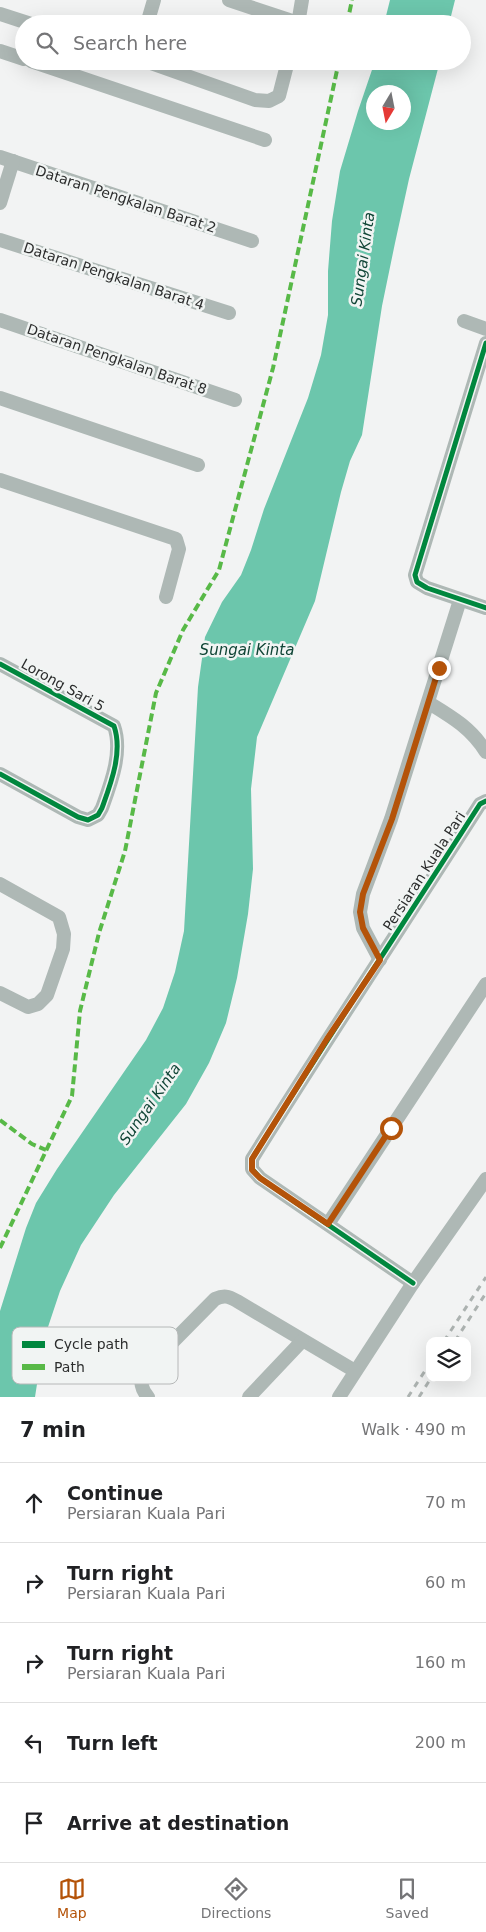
<!DOCTYPE html>
<meta charset="utf-8">
<style>
:root{--surface:#fff;--page:#f2f2f2;--text:#202124;--muted:#757577;--line:#e0e0e0;--accent:#b45309}
body{margin:0;font-family:"DejaVu Sans",sans-serif;background:var(--page);color:var(--text)}
.controls{position:absolute;right:15px;bottom:15px;display:grid;overflow:hidden;border-radius:10px;box-shadow:0 5px 20px #0002}
.controls button{width:45px;height:45px;display:grid;place-items:center;padding:0;border:0;border-bottom:1px solid var(--line);background:var(--surface);color:var(--text);font:25px sans-serif}
.compass{position:absolute;left:366px;top:85px;width:45px;height:45px;border-radius:50%;background:var(--surface);box-shadow:0 5px 20px #0002;rotate:190deg}
.stop{position:absolute;width:15px;height:15px;margin:-11px;border:4px solid #b45309;border-radius:50%;background:#fff}
.stop.end{background:#b45309;border-color:#fff;box-shadow:0 1px 5px #0008}
.list{margin:0;padding:0;list-style:none}
h2{display:flex;justify-content:space-between;align-items:center;height:65px;margin:0;padding:0 20px;font-size:21px}
h2 small{font-size:16px;font-weight:400;color:var(--muted)}
.list li{display:grid;grid-template-columns:32px 1fr auto;gap:15px;align-items:center;box-sizing:border-box;height:80px;padding:0 20px;border-top:1px solid var(--line)}
.list b{display:block;font-size:19px;white-space:nowrap}
.list p{margin:0;font-size:16px;white-space:nowrap;color:var(--muted)}
.list em{font-size:16px;font-style:normal;color:var(--muted)}
.icon{flex:none;width:28px;height:28px;fill:none;stroke:currentColor;stroke-width:2;stroke-linecap:round;stroke-linejoin:round}
.map{position:relative;flex:none;width:486px;height:1397px;overflow:hidden}
.search{position:absolute;background:var(--surface);box-shadow:0 5px 20px #0002;left:15px;right:15px;top:15px;height:55px;display:flex;align-items:center;gap:12px;box-sizing:border-box;padding:0 18px;border-radius:28px;color:var(--muted);font-size:19px}
.sheet{height:465px;background:var(--surface)}
nav{display:flex;justify-content:space-around;align-items:center;box-sizing:border-box;height:70px;border-top:1px solid var(--line);background:var(--surface);font-size:14px;color:var(--muted)}
nav a{display:grid;justify-items:center;gap:2px}
nav .on{color:var(--accent)}
.map>svg:first-child{display:block}
.water{fill:#6cc6ac;fill-rule:evenodd}
.lines{fill:none;stroke-linecap:round;stroke-linejoin:round}
.minor{stroke:#aeb8b5;stroke-width:14}
.rail{stroke:#acb2b0;stroke-width:3;stroke-dasharray:6 6;stroke-linecap:butt}
.quiet{stroke:#58b947;stroke-width:4;stroke-dasharray:8 4;stroke-linecap:butt}
.cycleway-casing{stroke:#f1f4f3;stroke-width:8}
.cycleway{stroke:#00873e;stroke-width:5}
.route{stroke:#b45309;stroke-width:6}
.labels{text-anchor:middle;dominant-baseline:central;stroke-width:5;stroke-linejoin:round;paint-order:stroke}
.street-label{font-size:14px;fill:#2c2d2d;stroke:#f1f4f3}
.water-label{font-size:15px;font-style:italic;fill:#104536;stroke:#f1f4f3}
.key{fill:#f1f4f3;stroke:#b6b8b8;stroke-width:1}
.key-label{font-size:14px;fill:#2c2d2d}
</style>
<div class="map">
<svg width="486" height="1397" viewBox="0 0 486 1397">
<rect width="100%" height="100%" fill="#f2f3f3"/>
<g class="water">
<path d="M 390,0 L 455,0 L 449,24 L 384,24 Z"/>
<path d="M 375,61 L 440,61 L 409,179 L 395,243 L 382,306 L 362,435 L 350,461 L 341,492 L 315,601 L 257,737 L 251,789 L 253,869 L 248,914 L 237,978 L 226,1023 L 209,1063 L 186,1104 L 114,1195 L 81,1245 L 60,1291 L 44,1339 L 35,1397 L 0,1397 L 0,1311 L 26,1228 L 36,1203 L 57,1169 L 146,1040 L 163,1008 L 175,972 L 184,931 L 198,687 L 205,637 L 222,602 L 241,575 L 251,550 L 264,509 L 308,398 L 321,355 L 328,315 L 328,271 L 332,221 L 340,171 L 358,111 ZM 374,92 L 404,92 L 404,122 L 374,122 Z"/>
</g>
<g class="lines">
<g class="minor">
<path d="M 229,0 L 298,23"/>
<path d="M 0,14 L 31,24"/>
<path d="M 147,24 L 154,0"/>
<path d="M 298,24 L 302,0"/>
<path d="M 0,51 L 24,59"/>
<path d="M 31,61 L 265,140"/>
<path d="M 145,61 L 255,100 L 269,101 L 279,96 L 288,61"/>
<path d="M 0,157 L 252,241"/>
<path d="M 0,203 L 13,161"/>
<path d="M 0,240 L 229,313"/>
<path d="M 0,320 L 235,400"/>
<path d="M 464,321 L 486,329"/>
<path d="M 486,343 L 415,575 L 417,582 L 427,588 L 486,608"/>
<path d="M 0,398 L 198,465"/>
<path d="M 0,480 L 176,539 L 179,549 L 166,597"/>
<path d="M 0,664 L 114,726 C 123,752 111,783 102,808 L 98,815 L 88,820 L 78,817 L 0,774"/>
<path d="M 429,703 C 452,717 471,728 486,752"/>
<path d="M 0,884 L 59,917 L 64,934 L 63,949 L 47,995 L 38,1004 L 28,1007 L 0,993"/>
<path d="M 380,960 L 363,928 L 360,912 L 363,894 L 391,819 L 460,600"/>
<path d="M 328,1224 L 486,984"/>
<path d="M 413,1283 L 260,1178 L 252,1169 L 252,1159 C 326,1040 404,923 480,804 L 486,801"/>
<path d="M 148,1397 C 141,1389 140,1382 143,1372 L 215,1299 C 224,1295 228,1296 237,1301 L 355,1371"/>
<path d="M 249,1397 L 302,1341"/>
<path d="M 339,1397 L 413,1283 L 486,1179"/>
</g>
<g class="rail">
<path d="M 444,1341 L 486,1277"/>
<path d="M 455,1341 L 486,1293"/>
<path d="M 408,1397 L 430,1363"/>
<path d="M 419,1397 L 431,1378"/>
</g>
<g class="quiet">
<path d="M 347,24 L 352,0"/>
<path d="M 0,1120 L 32,1144 L 46,1150"/>
<path d="M 0,1248 L 72,1096 L 80,1011 L 99,933 L 125,851 L 156,693 L 183,630 L 219,570 L 273,368 L 339,61"/>
</g>
<g class="cycleway-casing">
<g id="cycleway">
<path d="M 486,343 L 415,575 L 417,582 L 427,588 L 486,608"/>
<path d="M 0,664 L 114,726 C 123,752 111,783 102,808 L 98,815 L 88,820 L 78,817 L 0,774"/>
<path d="M 413,1283 L 260,1178 L 252,1169 L 252,1159 C 326,1040 404,923 480,804 L 486,801"/>
</g>
</g>
<use href="#cycleway" class="cycleway"/>
</g>
<g class="lines">
<path class="route" d="M 391,1128 L 328,1224 L 260,1178 L 252,1170 L 252,1159 L 327,1039 L 380,960 L 363,928 L 360,912 L 363,894 L 392,819 L 439,668"/>
</g>
<g class="labels">
<g class="street-label">
<text transform="translate(126 199) rotate(18)">Dataran Pengkalan Barat 2</text>
<text transform="translate(114 276) rotate(18)">Dataran Pengkalan Barat 4</text>
<text transform="translate(117 359) rotate(19)">Dataran Pengkalan Barat 8</text>
<text transform="translate(63 685) rotate(29)">Lorong Sari 5</text>
<text transform="translate(424 871) rotate(-57)">Persiaran Kuala Pari</text>
</g>
<g class="water-label">
<text transform="translate(363 259) rotate(-82)">Sungai Kinta</text>
<text x="247" y="650">Sungai Kinta</text>
<text transform="translate(150 1104) rotate(-55)">Sungai Kinta</text>
</g>
</g>
<rect x="12" y="1327" width="166" height="57" rx="8" class="key"/>
<rect x="22" y="1341" width="23" height="7" fill="#00873e"/>
<rect x="22" y="1364" width="23" height="6" fill="#58b947"/>
<g class="key-label">
<text x="54" y="1349">Cycle path</text>
<text x="54" y="1372">Path</text>
</g>
</svg>
<div class="controls">
<button><svg class="icon" aria-label="layers" viewBox="0 0 24 24"><path d="M12 4l9 5-9 5-9-5zM3 14l9 5 9-5"/></svg></button>
</div>
<svg class="compass" viewBox="-18 -18 36 36"><path d="M0-13l5 13h-10z" fill="#e53935"/><path d="M0 13l5-13h-10z" fill="#757577"/></svg>
<div class="stop" style="left:391px;top:1128px"></div>
<div class="stop end" style="left:439px;top:668px"></div>
<div class="search"><svg class="icon" aria-label="search" viewBox="0 0 24 24"><circle cx="10" cy="10" r="6"/><path d="M15 15l6 6"/></svg>Search here</div>
</div>
<section class="sheet">
<h2>7 min<small>Walk · 490 m</small></h2>
<ul class="list">
<li><svg class="icon" aria-label="ahead" viewBox="0 0 24 24"><path d="M12 20V5M6 11l6-6 6 6"/></svg><div><b>Continue</b><p>Persiaran Kuala Pari</p></div><em>70 m</em></li>
<li><svg class="icon" aria-label="right" viewBox="0 0 24 24"><path d="M7 20v-9h11M14 6l5 5-5 5"/></svg><div><b>Turn right</b><p>Persiaran Kuala Pari</p></div><em>60 m</em></li>
<li><svg class="icon" aria-label="right" viewBox="0 0 24 24"><path d="M7 20v-9h11M14 6l5 5-5 5"/></svg><div><b>Turn right</b><p>Persiaran Kuala Pari</p></div><em>160 m</em></li>
<li><svg class="icon" aria-label="left" viewBox="0 0 24 24"><path d="M17 20v-9H6M10 6l-5 5 5 5"/></svg><div><b>Turn left</b></div><em>200 m</em></li>
<li><svg class="icon" aria-label="arrive" viewBox="0 0 24 24"><path d="M6 21V4h12l-3 4 3 4H6"/></svg><div><b>Arrive at destination</b></div></li>
</ul>
</section>
<nav>
<a class="on"><svg class="icon" aria-label="map" viewBox="0 0 24 24"><path d="M3 6l6-2 6 2 6-2v14l-6 2-6-2-6 2zM9 4v14M15 6v14"/></svg>Map</a>
<a><svg class="icon" aria-label="directions" viewBox="0 0 24 24"><path d="M12 3l9 9-9 9-9-9zM9 14v-3h6M13 9l2 2-2 2"/></svg>Directions</a>
<a><svg class="icon" aria-label="saved" viewBox="0 0 24 24"><path d="M7 4h10v16l-5-4-5 4z"/></svg>Saved</a>
</nav>
